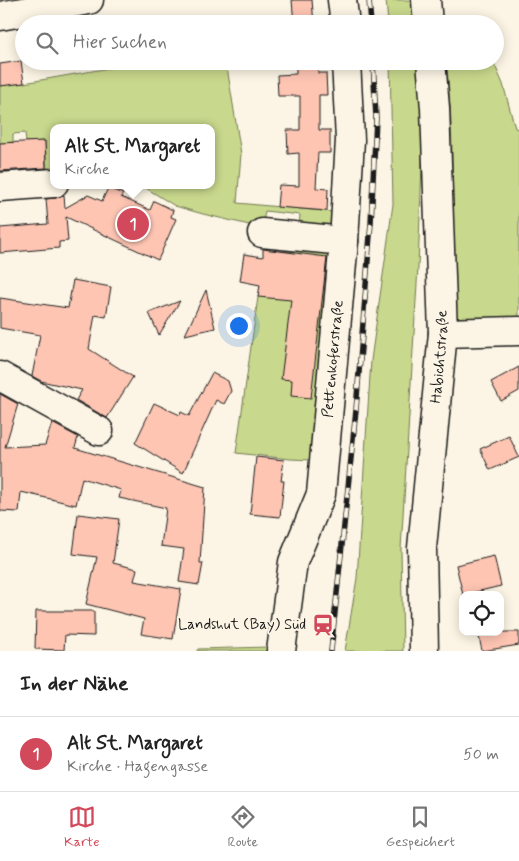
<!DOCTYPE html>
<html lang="de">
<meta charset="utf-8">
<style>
:root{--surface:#fff;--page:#f2f2f2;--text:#222;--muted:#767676;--line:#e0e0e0;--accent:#d1495b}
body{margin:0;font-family:Mynerve,sans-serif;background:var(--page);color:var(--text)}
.controls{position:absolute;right:15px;bottom:15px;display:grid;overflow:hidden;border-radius:10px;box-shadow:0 2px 12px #0003}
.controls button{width:45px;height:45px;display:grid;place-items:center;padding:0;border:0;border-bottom:1px solid var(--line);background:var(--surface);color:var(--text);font:25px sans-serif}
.you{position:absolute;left:238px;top:325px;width:18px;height:18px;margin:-12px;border:4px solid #fff;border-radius:50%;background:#1a73e8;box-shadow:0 0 0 8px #1a73e833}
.badge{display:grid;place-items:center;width:32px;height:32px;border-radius:50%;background:var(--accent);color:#fff;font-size:16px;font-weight:700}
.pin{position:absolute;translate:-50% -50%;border:2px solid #fff;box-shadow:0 1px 5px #0006}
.popup{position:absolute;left:50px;top:124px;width:165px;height:65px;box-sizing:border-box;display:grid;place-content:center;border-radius:10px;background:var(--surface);filter:drop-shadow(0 1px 4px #0005);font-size:16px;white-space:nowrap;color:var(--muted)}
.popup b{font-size:19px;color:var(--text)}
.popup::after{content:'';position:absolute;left:50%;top:100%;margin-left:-10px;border:10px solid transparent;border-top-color:var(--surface)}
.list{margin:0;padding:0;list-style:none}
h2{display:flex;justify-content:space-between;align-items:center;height:65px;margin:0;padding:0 20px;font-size:21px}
h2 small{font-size:16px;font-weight:400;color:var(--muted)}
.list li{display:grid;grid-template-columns:32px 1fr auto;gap:15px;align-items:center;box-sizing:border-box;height:75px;padding:0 20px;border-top:1px solid var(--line)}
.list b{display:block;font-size:19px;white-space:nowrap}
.list p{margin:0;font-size:16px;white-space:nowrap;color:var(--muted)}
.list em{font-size:16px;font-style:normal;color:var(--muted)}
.icon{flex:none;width:28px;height:28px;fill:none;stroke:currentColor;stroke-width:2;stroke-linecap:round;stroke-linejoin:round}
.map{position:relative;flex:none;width:519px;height:651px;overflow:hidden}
.search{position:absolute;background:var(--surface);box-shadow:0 2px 12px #0003;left:15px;right:15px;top:15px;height:55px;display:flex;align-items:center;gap:12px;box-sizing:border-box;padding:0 18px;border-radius:28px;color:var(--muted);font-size:19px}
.sheet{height:140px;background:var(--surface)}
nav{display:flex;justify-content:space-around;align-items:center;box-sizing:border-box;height:70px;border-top:1px solid var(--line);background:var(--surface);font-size:14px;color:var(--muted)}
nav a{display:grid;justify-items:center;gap:2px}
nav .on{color:var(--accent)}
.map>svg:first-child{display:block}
.green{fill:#c8d88c;stroke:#727a54}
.building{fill:#fec5b3;stroke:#1c1c1c}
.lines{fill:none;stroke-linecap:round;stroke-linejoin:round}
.minor-casing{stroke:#1c1c1c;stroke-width:31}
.minor{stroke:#fcf5e5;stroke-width:28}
.rail-casing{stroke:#1c1c1c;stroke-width:5.5}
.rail{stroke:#fcf5e5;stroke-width:4;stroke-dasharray:11;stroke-linecap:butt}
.labels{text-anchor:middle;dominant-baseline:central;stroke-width:4;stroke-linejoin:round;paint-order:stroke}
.street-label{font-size:15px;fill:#1c1c1c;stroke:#fcf5e5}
.poi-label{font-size:15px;fill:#1c1c1c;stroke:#fcf5e5;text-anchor:end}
</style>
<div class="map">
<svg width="519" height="651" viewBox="0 0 519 651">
<rect width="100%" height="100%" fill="#fcf5e5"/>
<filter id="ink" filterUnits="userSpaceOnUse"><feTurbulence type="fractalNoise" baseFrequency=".02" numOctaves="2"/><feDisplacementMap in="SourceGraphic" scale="10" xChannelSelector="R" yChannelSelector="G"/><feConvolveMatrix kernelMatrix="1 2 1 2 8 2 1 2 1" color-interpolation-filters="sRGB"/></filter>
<g filter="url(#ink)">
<g class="green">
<path d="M 386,0 L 414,0 L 415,24 L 388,24 Z"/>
<path d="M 149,61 L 226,61 L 241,154 L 237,203 L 334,212 L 331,227 L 299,227 L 300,215 L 265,211 L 262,228 L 203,214 L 175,206 L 141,185 L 212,185 L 212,128 L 54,128 L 54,172 L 47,171 L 45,141 L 26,142 L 25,133 L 13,134 L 13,142 L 0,143 L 0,86 L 24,83 Z"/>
<path d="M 390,61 L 418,61 L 423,138 L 418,267 L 401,549 L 403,651 L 345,651 L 357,578 L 371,360 L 393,204 Z"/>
<path d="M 446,61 L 493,61 L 503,84 L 515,128 L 519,129 L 519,331 L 456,322 L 448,311 C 452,227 456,145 446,61 Z"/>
<path d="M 295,244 L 330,251 L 313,460 L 290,459 L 236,453 L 258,297 L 277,251 L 293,252 Z"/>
<path d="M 269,647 L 268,651 L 197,651 L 198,649 Z"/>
</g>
<g class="building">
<path d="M 292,0 L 312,0 L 314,24 L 294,24 Z"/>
<path d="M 21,61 L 24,83 L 0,86 L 0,64 Z"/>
<path d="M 296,61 L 317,61 L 318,73 L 326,73 L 327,95 L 319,95 L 319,130 L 330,130 L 330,153 L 318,153 L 316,188 L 328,189 L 327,211 L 277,207 L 279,185 L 299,186 L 299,153 L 288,154 L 287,130 L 300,130 L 300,96 L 278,96 L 277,75 L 296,74 Z"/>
<path d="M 45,141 L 46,168 L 0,171 L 0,143 Z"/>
<path d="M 108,188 L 123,194 L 121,197 L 150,210 L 154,201 L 173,210 L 171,217 L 176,219 L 158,260 L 66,217 L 68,241 L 59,242 L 59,248 L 0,253 L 0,228 L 48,224 L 46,199 L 56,198 L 64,195 L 65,208 L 88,195 L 102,201 Z"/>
<path d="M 263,249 L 327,257 L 311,398 L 291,396 L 292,380 L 281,379 L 291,300 L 258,297 L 260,285 L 240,281 L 244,254 L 263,257 Z"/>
<path d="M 73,280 L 111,287 L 106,317 L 95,315 L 89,349 L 133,377 L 107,418 L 76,400 L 82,390 L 41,381 L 32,376 L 40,335 L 0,328 L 0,298 L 68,308 Z"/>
<path d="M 206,290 L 215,328 L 185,335 Z"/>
<path d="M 180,301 L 159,335 L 149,313 Z"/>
<path d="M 519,367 L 519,391 L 501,401 L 491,382 Z"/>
<path d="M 212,373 L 228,381 L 231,391 L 224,404 L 216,400 L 183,473 L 135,443 L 154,403 L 180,415 L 181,412 L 189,416 Z"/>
<path d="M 0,394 L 18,404 L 5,447 L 45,445 L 52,423 L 78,437 L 75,448 L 205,487 L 200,563 L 203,563 L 199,585 L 179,582 L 184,549 L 161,546 L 166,508 L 119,498 L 121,490 L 82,478 L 76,505 L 21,492 L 19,512 L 0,511 Z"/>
<path d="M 509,436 L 519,457 L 490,470 L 480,449 Z"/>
<path d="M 256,457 L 284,460 L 281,481 L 284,481 L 280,517 L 250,514 Z"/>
<path d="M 78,514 L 119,519 L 113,563 L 137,569 L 134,581 L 181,589 L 173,639 L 141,634 L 144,619 L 86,604 L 97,557 L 73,554 Z"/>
<path d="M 494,556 L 501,586 L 463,595 L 456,565 Z"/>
<path d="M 36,611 L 94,611 L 94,636 L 65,635 L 64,650 L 35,649 Z"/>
<path d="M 478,632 L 519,632 L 519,645 L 482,651 Z"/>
</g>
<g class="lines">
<g class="minor-casing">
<g id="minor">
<path d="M 342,0 L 345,24"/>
<path d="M 426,0 L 428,24"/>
<path d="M 0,16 L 89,0"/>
<path d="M 0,187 L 54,183"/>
<path d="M 262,233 L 344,241"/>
<path d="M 443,333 L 519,331"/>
<path d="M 0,376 L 99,431"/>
<path id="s1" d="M 281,651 L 293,562 L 321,494 L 344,241 L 350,140 L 346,61"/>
<path id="s2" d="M 424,651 L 422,548 L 443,333 L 435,108 L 431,61"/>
</g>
</g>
<use href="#minor" class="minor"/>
<g class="rail-casing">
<g id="rail">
<path d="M 369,0 L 371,24"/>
<path d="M 331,651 L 356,410 L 371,223 L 376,118 L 373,61"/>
</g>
</g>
<use href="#rail" class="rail"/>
</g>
</g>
<defs>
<g id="station-bare" transform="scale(1.725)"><path d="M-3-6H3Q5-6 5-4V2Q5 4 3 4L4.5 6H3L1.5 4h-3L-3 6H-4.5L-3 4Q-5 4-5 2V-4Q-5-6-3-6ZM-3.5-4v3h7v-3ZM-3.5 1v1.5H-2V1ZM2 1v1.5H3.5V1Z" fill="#d1495b" stroke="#fcf5e5" stroke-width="2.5" paint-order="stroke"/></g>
</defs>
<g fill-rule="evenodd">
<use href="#station-bare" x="323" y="625"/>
</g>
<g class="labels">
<g class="street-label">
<text stroke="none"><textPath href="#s2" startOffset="295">Habichtstraße</textPath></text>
<text stroke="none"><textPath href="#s1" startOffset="299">Pettenkoferstraße</textPath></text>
</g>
<g class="poi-label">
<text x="306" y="625">Landshut (Bay) Süd</text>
</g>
</g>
</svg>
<div class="controls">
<button><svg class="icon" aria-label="locate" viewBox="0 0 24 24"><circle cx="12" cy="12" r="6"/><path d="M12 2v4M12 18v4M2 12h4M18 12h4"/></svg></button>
</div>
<div class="you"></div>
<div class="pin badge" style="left:133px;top:224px">1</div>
<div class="popup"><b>Alt St. Margaret</b>Kirche</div>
<div class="search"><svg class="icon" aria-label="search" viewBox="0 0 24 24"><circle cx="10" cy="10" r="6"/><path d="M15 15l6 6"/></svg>Hier suchen</div>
</div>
<section class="sheet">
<h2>In der Nähe<small></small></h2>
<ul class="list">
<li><span class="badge">1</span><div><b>Alt St. Margaret</b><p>Kirche · Hagengasse</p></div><em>50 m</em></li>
</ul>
</section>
<nav>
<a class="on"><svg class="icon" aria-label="map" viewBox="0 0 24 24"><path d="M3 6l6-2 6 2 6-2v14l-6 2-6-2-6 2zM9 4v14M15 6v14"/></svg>Karte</a>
<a><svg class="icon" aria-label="directions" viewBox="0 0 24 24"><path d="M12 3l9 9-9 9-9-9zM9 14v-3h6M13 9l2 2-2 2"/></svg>Route</a>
<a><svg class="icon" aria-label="saved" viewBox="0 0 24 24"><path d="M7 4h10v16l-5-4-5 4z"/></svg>Gespeichert</a>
</nav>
